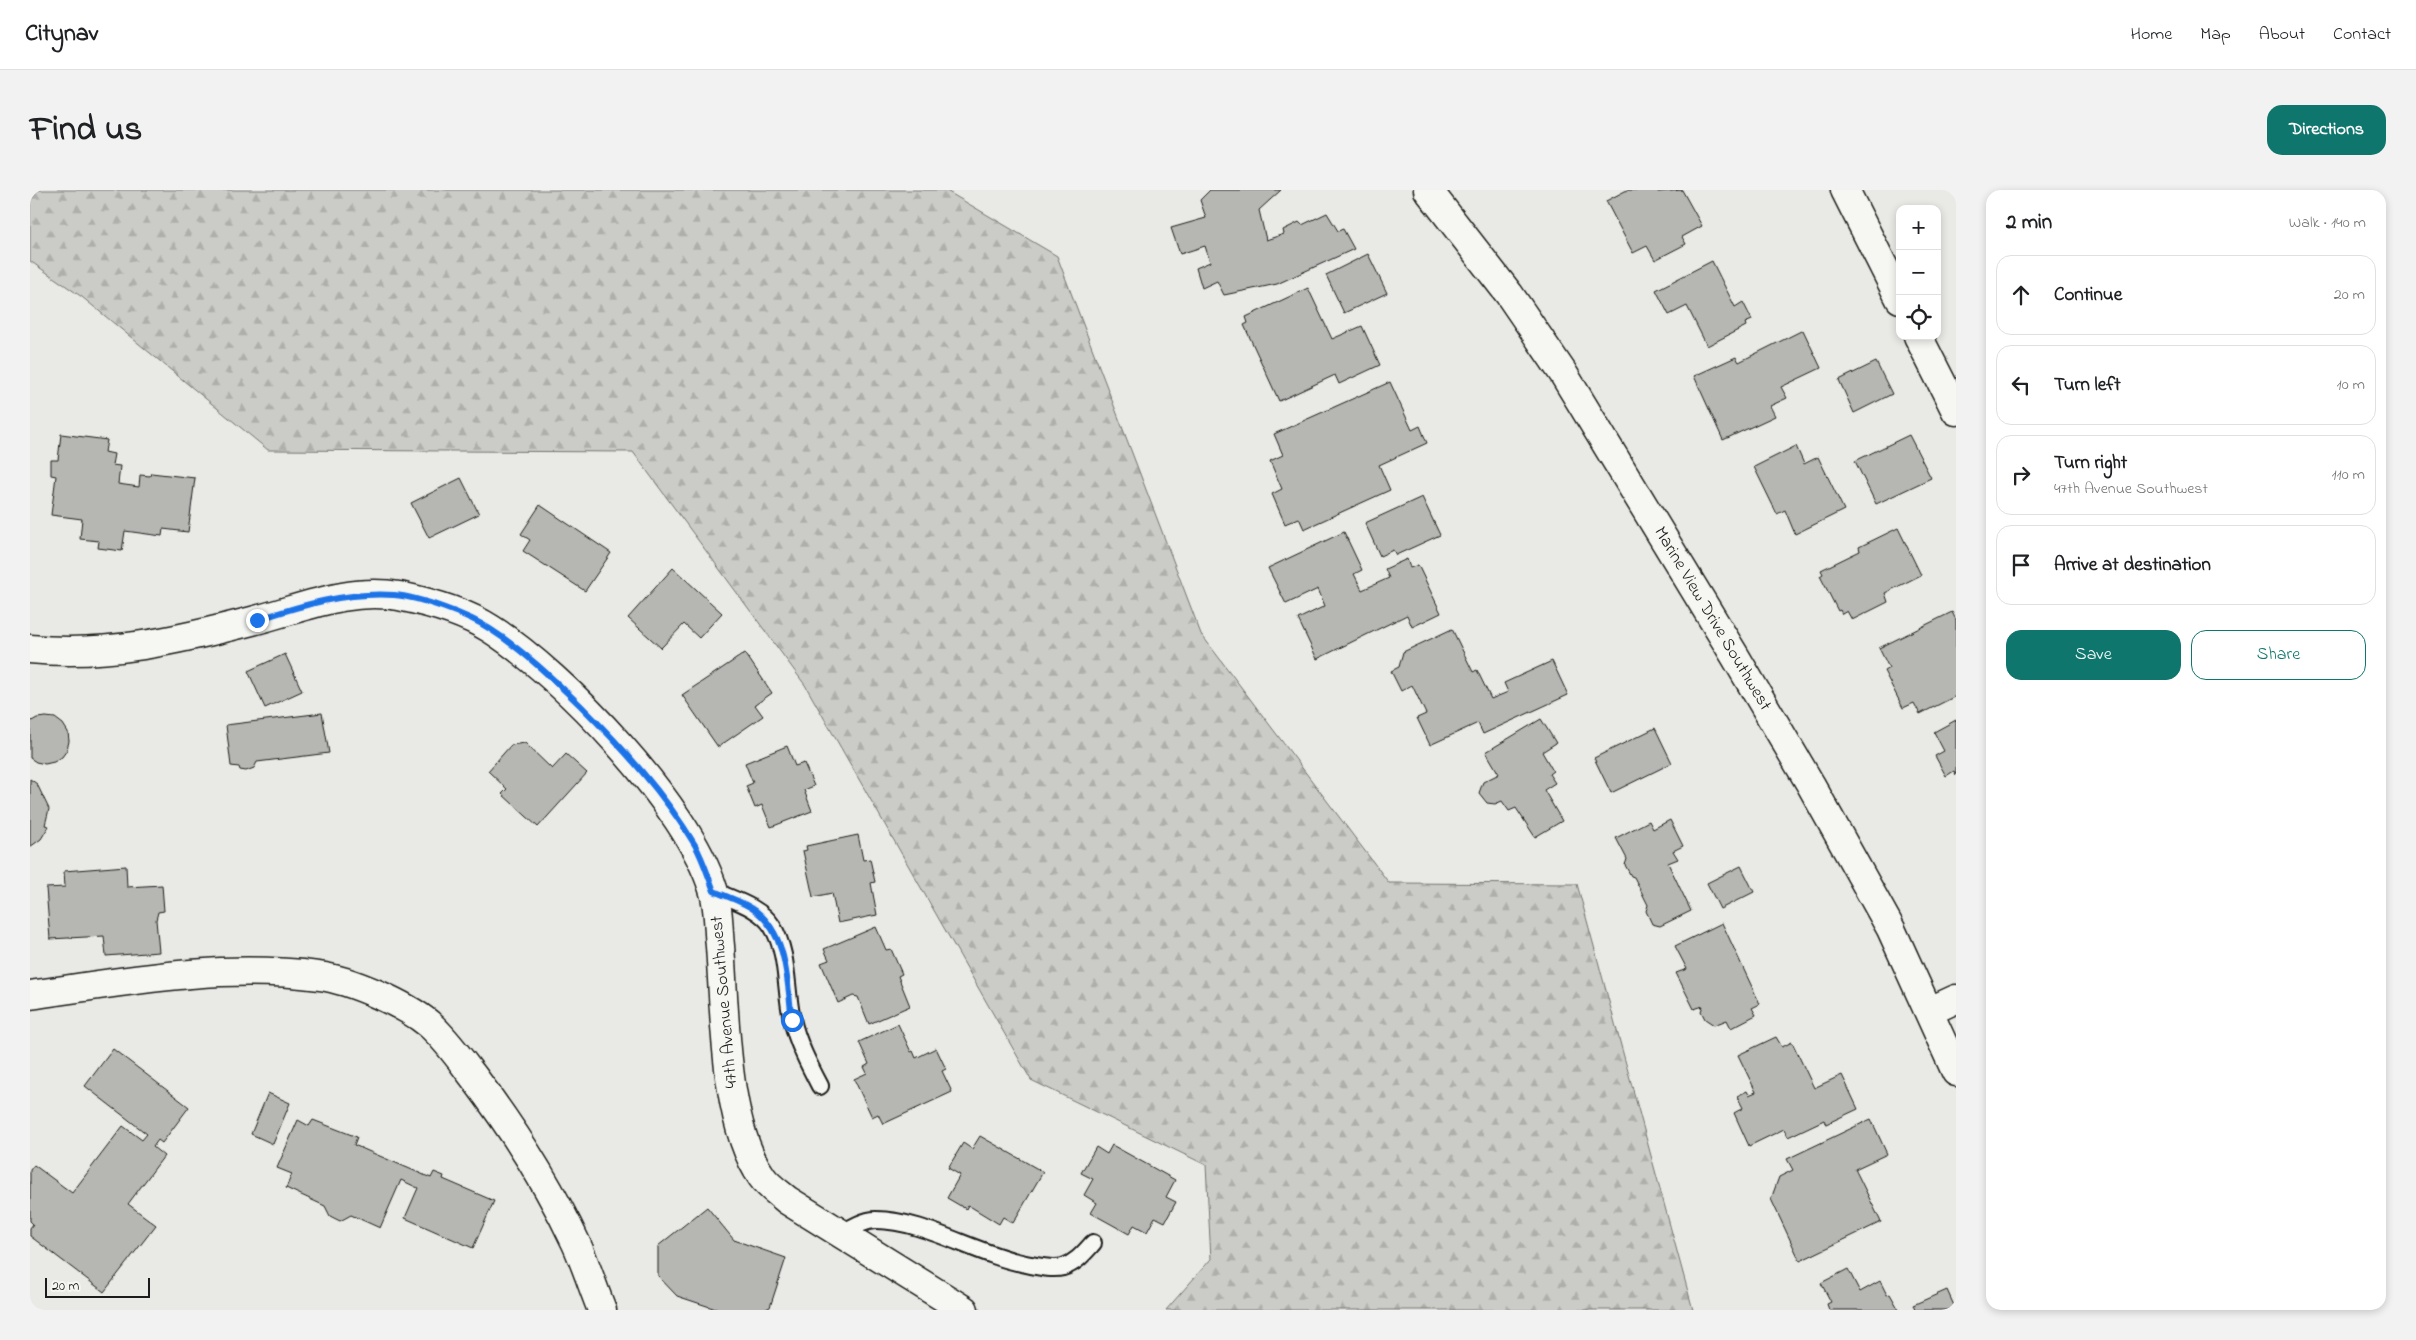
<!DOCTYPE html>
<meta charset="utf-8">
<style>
:root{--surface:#fff;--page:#f2f2f2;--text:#202124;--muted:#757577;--line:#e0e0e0;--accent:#0f766e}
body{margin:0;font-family:"Indie Flower",sans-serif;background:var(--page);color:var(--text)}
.controls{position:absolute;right:15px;top:15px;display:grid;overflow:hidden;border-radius:10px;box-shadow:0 2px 8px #0003}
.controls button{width:45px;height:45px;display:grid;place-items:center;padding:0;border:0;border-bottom:1px solid var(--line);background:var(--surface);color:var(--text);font:25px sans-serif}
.scale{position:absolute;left:15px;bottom:12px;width:105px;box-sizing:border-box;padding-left:5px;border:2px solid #1c1c1c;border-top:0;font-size:14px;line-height:18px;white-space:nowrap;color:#1c1c1c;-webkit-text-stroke:4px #f6f6f2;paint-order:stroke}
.stop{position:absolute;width:15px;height:15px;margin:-11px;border:4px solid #1a73e8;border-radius:50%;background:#fff}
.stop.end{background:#1a73e8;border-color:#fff;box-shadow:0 1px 5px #0008}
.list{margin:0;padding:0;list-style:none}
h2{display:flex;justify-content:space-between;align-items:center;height:65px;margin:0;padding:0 20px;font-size:21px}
h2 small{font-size:16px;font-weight:400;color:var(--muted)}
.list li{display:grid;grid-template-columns:32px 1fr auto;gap:15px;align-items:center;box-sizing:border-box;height:80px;margin:0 10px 10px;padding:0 10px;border:1px solid var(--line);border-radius:15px}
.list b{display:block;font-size:19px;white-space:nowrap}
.list p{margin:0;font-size:16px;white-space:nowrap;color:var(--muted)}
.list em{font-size:16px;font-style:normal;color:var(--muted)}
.actions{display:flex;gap:10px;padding:15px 20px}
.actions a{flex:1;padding:11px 0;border:1px solid var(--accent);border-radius:15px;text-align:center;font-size:18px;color:var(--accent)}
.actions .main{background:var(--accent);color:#fff}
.icon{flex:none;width:28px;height:28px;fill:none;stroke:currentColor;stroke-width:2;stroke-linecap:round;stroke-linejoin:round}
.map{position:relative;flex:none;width:1926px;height:1120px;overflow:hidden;border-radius:15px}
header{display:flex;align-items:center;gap:30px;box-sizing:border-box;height:70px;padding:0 25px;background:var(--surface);border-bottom:1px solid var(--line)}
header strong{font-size:24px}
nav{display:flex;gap:28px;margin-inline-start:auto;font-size:18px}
.intro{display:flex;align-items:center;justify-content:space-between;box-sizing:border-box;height:120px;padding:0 30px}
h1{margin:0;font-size:35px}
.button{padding:12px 22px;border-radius:15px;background:var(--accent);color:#fff;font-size:18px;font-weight:700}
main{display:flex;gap:30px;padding:0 30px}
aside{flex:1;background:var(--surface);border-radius:15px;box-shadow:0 2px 8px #0003}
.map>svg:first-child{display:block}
.forest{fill:url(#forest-firs);stroke:#747472}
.building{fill:#b6b6b3;stroke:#1c1c1c}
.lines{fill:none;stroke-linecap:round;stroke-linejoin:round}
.lane-casing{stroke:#1c1c1c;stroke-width:20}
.street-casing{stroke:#1c1c1c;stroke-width:31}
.secondary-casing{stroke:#1c1c1c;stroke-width:31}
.lane{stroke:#f6f6f2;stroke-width:16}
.street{stroke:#f6f6f2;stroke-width:28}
.secondary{stroke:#f6f6f2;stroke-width:28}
.route{stroke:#1a73e8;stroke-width:6}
.labels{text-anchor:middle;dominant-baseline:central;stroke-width:4;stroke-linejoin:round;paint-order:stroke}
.street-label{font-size:18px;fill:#1c1c1c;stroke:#f6f6f2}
</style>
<header>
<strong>Citynav</strong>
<nav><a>Home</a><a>Map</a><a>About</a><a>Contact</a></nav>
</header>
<div class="intro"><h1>Find us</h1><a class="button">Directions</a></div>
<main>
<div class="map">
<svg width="1926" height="1120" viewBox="0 0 1926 1120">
<defs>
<pattern id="forest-firs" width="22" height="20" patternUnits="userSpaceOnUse" patternTransform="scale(1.25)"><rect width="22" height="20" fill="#cbcbc7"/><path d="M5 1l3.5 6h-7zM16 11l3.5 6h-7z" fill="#aeaeaa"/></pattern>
</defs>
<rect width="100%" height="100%" fill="#e9e9e5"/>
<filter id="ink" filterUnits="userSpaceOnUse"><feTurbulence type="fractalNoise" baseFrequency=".02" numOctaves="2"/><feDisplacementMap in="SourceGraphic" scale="10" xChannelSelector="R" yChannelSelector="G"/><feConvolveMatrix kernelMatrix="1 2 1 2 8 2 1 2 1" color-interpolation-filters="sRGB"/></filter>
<g filter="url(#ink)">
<path class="forest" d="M 0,0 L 915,0 L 1027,66 L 1171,444 L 1359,693 L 1547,694 L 1663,1120 L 1136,1120 L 1181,1069 L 1176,975 L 1001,890 L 775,495 L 603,262 L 238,260 L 52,107 L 0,71 Z"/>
<g class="building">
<path d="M 1180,0 L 1251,0 L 1229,20 L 1236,50 L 1254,44 L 1253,40 L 1269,32 L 1272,35 L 1297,23 L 1308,41 L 1313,39 L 1324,59 L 1247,94 L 1194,105 L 1187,91 L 1172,98 L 1166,78 L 1180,72 L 1175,56 L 1150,64 L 1141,38 L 1176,28 L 1170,10 Z"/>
<path d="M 1597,0 L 1627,0 L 1628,2 L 1652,0 L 1672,36 L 1652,47 L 1656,54 L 1625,70 L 1617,56 L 1603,63 L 1576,11 Z"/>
<path d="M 1338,64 L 1357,103 L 1314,123 L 1296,85 Z"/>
<path d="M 1682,71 L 1705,117 L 1713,112 L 1722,130 L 1715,133 L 1716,136 L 1677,156 L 1657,116 L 1639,125 L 1626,100 Z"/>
<path d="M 1278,98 L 1302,149 L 1332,136 L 1350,175 L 1309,194 L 1305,185 L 1249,211 L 1214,135 L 1218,133 L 1216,127 Z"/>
<path d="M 1773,140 L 1791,178 L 1751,197 L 1757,208 L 1740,216 L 1745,226 L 1693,250 L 1664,186 L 1706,167 L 1709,172 Z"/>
<path d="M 1846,172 L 1862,204 L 1824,223 L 1809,190 Z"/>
<path d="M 1360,192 L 1382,240 L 1390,236 L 1397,253 L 1349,275 L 1360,300 L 1274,339 L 1269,328 L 1255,334 L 1242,304 L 1252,299 L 1240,271 L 1253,265 L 1244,244 Z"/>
<path d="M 31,244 L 77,250 L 75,262 L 84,264 L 82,275 L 90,276 L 88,294 L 109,297 L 110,285 L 120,286 L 121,283 L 165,288 L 158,342 L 133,339 L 132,346 L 95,341 L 92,361 L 68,358 L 69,351 L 50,349 L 52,329 L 21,325 L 26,286 L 21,285 L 21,270 L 28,270 Z"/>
<path d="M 1879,245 L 1901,288 L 1846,314 L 1825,271 Z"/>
<path d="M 1766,256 L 1774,274 L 1788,267 L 1814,320 L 1765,344 L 1755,320 L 1747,324 L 1724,277 Z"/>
<path d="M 431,288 L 449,324 L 399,348 L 381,313 Z"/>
<path d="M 1392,307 L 1410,345 L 1366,365 L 1363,360 L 1350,366 L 1335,333 Z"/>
<path d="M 510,315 L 581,363 L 555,401 L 493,361 L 500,350 L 491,344 Z"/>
<path d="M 1868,338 L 1891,385 L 1855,403 L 1858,412 L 1822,430 L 1817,421 L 1812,424 L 1810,420 L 1808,421 L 1790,386 L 1793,384 L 1791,380 L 1830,361 L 1829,357 Z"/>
<path d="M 1314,342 L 1332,380 L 1324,384 L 1332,400 L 1359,388 L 1355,379 L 1377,369 L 1380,378 L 1388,375 L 1411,423 L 1382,437 L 1377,425 L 1287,469 L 1268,429 L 1295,416 L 1288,399 L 1256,414 L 1238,378 Z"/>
<path d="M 643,378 L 692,423 L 669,448 L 654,434 L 631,458 L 598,428 Z"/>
<path d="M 1922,422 L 1926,430 L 1926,506 L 1890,524 L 1884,513 L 1873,518 L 1854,481 L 1859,478 L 1849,458 Z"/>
<path d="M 1422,439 L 1443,482 L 1447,480 L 1461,509 L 1478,502 L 1474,493 L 1522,471 L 1538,505 L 1453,544 L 1448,533 L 1400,555 L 1387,528 L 1396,524 L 1382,495 L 1371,501 L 1361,481 L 1369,477 L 1373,462 Z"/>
<path d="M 715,463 L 742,503 L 725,515 L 733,526 L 688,557 L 652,505 Z"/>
<path d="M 255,464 L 272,501 L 235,518 L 218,481 Z"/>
<path d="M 292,523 L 299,563 L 227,572 L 224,578 L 216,581 L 210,580 L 209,577 L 201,576 L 196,535 Z"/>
<path d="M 16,527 L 25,528 L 33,534 L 38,542 L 39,551 L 37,560 L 32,567 L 24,572 L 15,574 L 6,572 L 0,568 L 0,532 L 7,528 Z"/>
<path d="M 1511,529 L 1526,553 L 1512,562 L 1523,581 L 1519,584 L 1525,593 L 1514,600 L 1532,631 L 1505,647 L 1486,618 L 1479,621 L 1472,611 L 1465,614 L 1457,613 L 1449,603 L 1453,592 L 1469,584 L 1456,562 Z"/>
<path d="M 1926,530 L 1926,585 L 1924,581 L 1916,586 L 1905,566 L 1914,561 L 1904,542 Z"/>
<path d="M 1625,538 L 1642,573 L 1581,603 L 1564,568 Z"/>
<path d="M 495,553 L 522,579 L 536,564 L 557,583 L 508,637 L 472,604 L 477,599 L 458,581 L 481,555 Z"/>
<path d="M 757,556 L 765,576 L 774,573 L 784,596 L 774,600 L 782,621 L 741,637 L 732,615 L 725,618 L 716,596 L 723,593 L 715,573 Z"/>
<path d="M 0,589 L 7,594 L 19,619 L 15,635 L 19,636 L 11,649 L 0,657 Z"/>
<path d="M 1640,630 L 1653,656 L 1643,661 L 1648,669 L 1638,673 L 1661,721 L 1630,736 L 1622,734 L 1616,721 L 1618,715 L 1604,687 L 1601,686 L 1595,675 L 1597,669 L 1586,648 L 1619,631 L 1623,639 Z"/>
<path d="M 828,645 L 833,670 L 840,669 L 845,692 L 841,693 L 847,725 L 808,733 L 802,703 L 783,707 L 773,661 L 777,660 L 776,656 Z"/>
<path d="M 96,676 L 97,697 L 132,695 L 134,721 L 128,722 L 126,730 L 129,762 L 76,766 L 74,746 L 20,749 L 16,698 L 35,697 L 34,681 Z"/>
<path d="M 1711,676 L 1724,702 L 1690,719 L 1677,693 Z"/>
<path d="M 1692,733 L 1730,814 L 1722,818 L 1726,825 L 1701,838 L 1697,830 L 1684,835 L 1675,829 L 1671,821 L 1673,816 L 1664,819 L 1646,783 L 1657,779 L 1645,756 Z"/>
<path d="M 846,737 L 856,760 L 861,759 L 872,784 L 868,786 L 880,816 L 839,834 L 828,807 L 823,806 L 808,813 L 791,773 L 799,770 L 794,759 Z"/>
<path d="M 868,834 L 881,862 L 883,861 L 886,868 L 906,858 L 916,879 L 912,881 L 922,902 L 853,934 L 848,924 L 842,927 L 824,889 L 837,883 L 834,877 L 839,874 L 829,852 Z"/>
<path d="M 1746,847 L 1752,857 L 1762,852 L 1784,898 L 1812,885 L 1828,919 L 1796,934 L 1794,930 L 1758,947 L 1754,939 L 1719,956 L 1704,923 L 1713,918 L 1707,906 L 1717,901 L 1719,905 L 1726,902 L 1708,865 Z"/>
<path d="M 83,859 L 159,917 L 132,953 L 128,950 L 123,957 L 134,966 L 98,1014 L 126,1035 L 74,1102 L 0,1046 L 0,1038 L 3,1034 L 0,1031 L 0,980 L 4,975 L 42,1003 L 93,936 L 112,950 L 117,944 L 55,896 Z"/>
<path d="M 238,903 L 260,913 L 243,954 L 221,944 Z"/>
<path d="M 1841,929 L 1857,964 L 1825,979 L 1851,1032 L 1770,1071 L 1741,1009 L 1749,987 L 1763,980 L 1757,969 Z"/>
<path d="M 268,930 L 279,936 L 283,930 L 327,947 L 324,955 L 401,988 L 404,982 L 414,986 L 413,989 L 464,1011 L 443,1058 L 375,1028 L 388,998 L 371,990 L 350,1038 L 321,1025 L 310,1031 L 300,1026 L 295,1016 L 256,998 L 262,984 L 247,978 Z"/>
<path d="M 950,946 L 1013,982 L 983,1033 L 973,1027 L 969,1034 L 938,1015 L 936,1019 L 917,1008 L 930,985 L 918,978 L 933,953 L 942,959 Z"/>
<path d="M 1082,955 L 1145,990 L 1136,1007 L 1146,1012 L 1135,1032 L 1125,1027 L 1117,1042 L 1104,1035 L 1099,1044 L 1061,1023 L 1067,1013 L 1054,1005 L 1063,989 L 1051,983 L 1066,957 L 1077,964 Z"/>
<path d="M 677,1017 L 704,1050 L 756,1068 L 740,1117 L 734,1120 L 689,1120 L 647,1106 L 628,1086 L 628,1056 Z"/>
<path d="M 1818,1079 L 1830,1102 L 1850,1091 L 1857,1105 L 1860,1104 L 1869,1120 L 1799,1120 L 1797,1114 L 1801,1112 L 1791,1093 Z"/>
<path d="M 1917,1100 L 1926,1120 L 1885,1120 L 1883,1115 Z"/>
</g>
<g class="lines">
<g class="lane-casing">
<g id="lane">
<path d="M 684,701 C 703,710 730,717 742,736 C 759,763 755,799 762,829 C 767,852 779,875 790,896"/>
<path d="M 811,1044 C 821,1038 834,1030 846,1030 C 894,1030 947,1065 996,1074 C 1007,1076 1022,1080 1033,1077 C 1046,1073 1054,1063 1063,1053"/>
</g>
</g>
<g class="street-casing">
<g id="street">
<path d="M 1815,0 L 1870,109"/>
<path d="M 1888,146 L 1926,221"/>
<path d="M 0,459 C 76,467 149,450 222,431 C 270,419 318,397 369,406 C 398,412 436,423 461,439 C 534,486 658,616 683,699 C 689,716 688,738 690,756 C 695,821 694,934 732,987 C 738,996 749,1003 757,1010 L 934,1120"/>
<path d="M 0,805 C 96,791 193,773 289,786 C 321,790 375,814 399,834 C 416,849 430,869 443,886 C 483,939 518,993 546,1053 C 556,1075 563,1098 572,1120"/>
</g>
</g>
<g class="secondary-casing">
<g id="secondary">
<path d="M 1398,0 L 1479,104 L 1533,183 L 1705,466 L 1781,595 L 1861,739 L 1926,882"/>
<path d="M 1900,821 L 1926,809"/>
</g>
</g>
<use href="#lane" class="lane"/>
<use href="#street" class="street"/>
<use href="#secondary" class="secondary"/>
</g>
</g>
<g class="lines" filter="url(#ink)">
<path class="route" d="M 227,430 C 272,415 315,402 364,405 C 389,407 439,425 460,439 C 493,460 522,488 550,515 C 592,557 634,603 665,655 C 673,669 678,686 684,701 C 697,707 714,712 726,721 C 758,746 757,792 762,830"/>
</g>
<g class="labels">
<g class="street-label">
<text transform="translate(1682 429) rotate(59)">Marine View Drive Southwest</text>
<text transform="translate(695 812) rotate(-95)">47th Avenue Southwest</text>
</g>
</g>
</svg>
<div class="controls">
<button>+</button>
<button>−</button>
<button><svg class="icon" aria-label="locate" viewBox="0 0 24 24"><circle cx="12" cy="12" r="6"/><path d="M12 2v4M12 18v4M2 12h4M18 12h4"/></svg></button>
</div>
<div class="scale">20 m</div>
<div class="stop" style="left:762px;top:830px"></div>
<div class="stop end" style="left:227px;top:430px"></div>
</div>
<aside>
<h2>2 min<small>Walk · 140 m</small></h2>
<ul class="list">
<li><svg class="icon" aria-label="ahead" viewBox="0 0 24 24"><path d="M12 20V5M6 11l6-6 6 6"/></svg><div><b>Continue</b></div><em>20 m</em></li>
<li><svg class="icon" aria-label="left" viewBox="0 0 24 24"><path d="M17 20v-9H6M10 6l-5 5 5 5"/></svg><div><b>Turn left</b></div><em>10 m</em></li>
<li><svg class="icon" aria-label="right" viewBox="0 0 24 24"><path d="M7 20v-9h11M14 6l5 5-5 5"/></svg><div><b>Turn right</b><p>47th Avenue Southwest</p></div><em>110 m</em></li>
<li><svg class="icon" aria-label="arrive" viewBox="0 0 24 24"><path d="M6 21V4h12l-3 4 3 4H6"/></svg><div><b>Arrive at destination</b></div></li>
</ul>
<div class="actions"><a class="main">Save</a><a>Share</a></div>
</aside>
</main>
